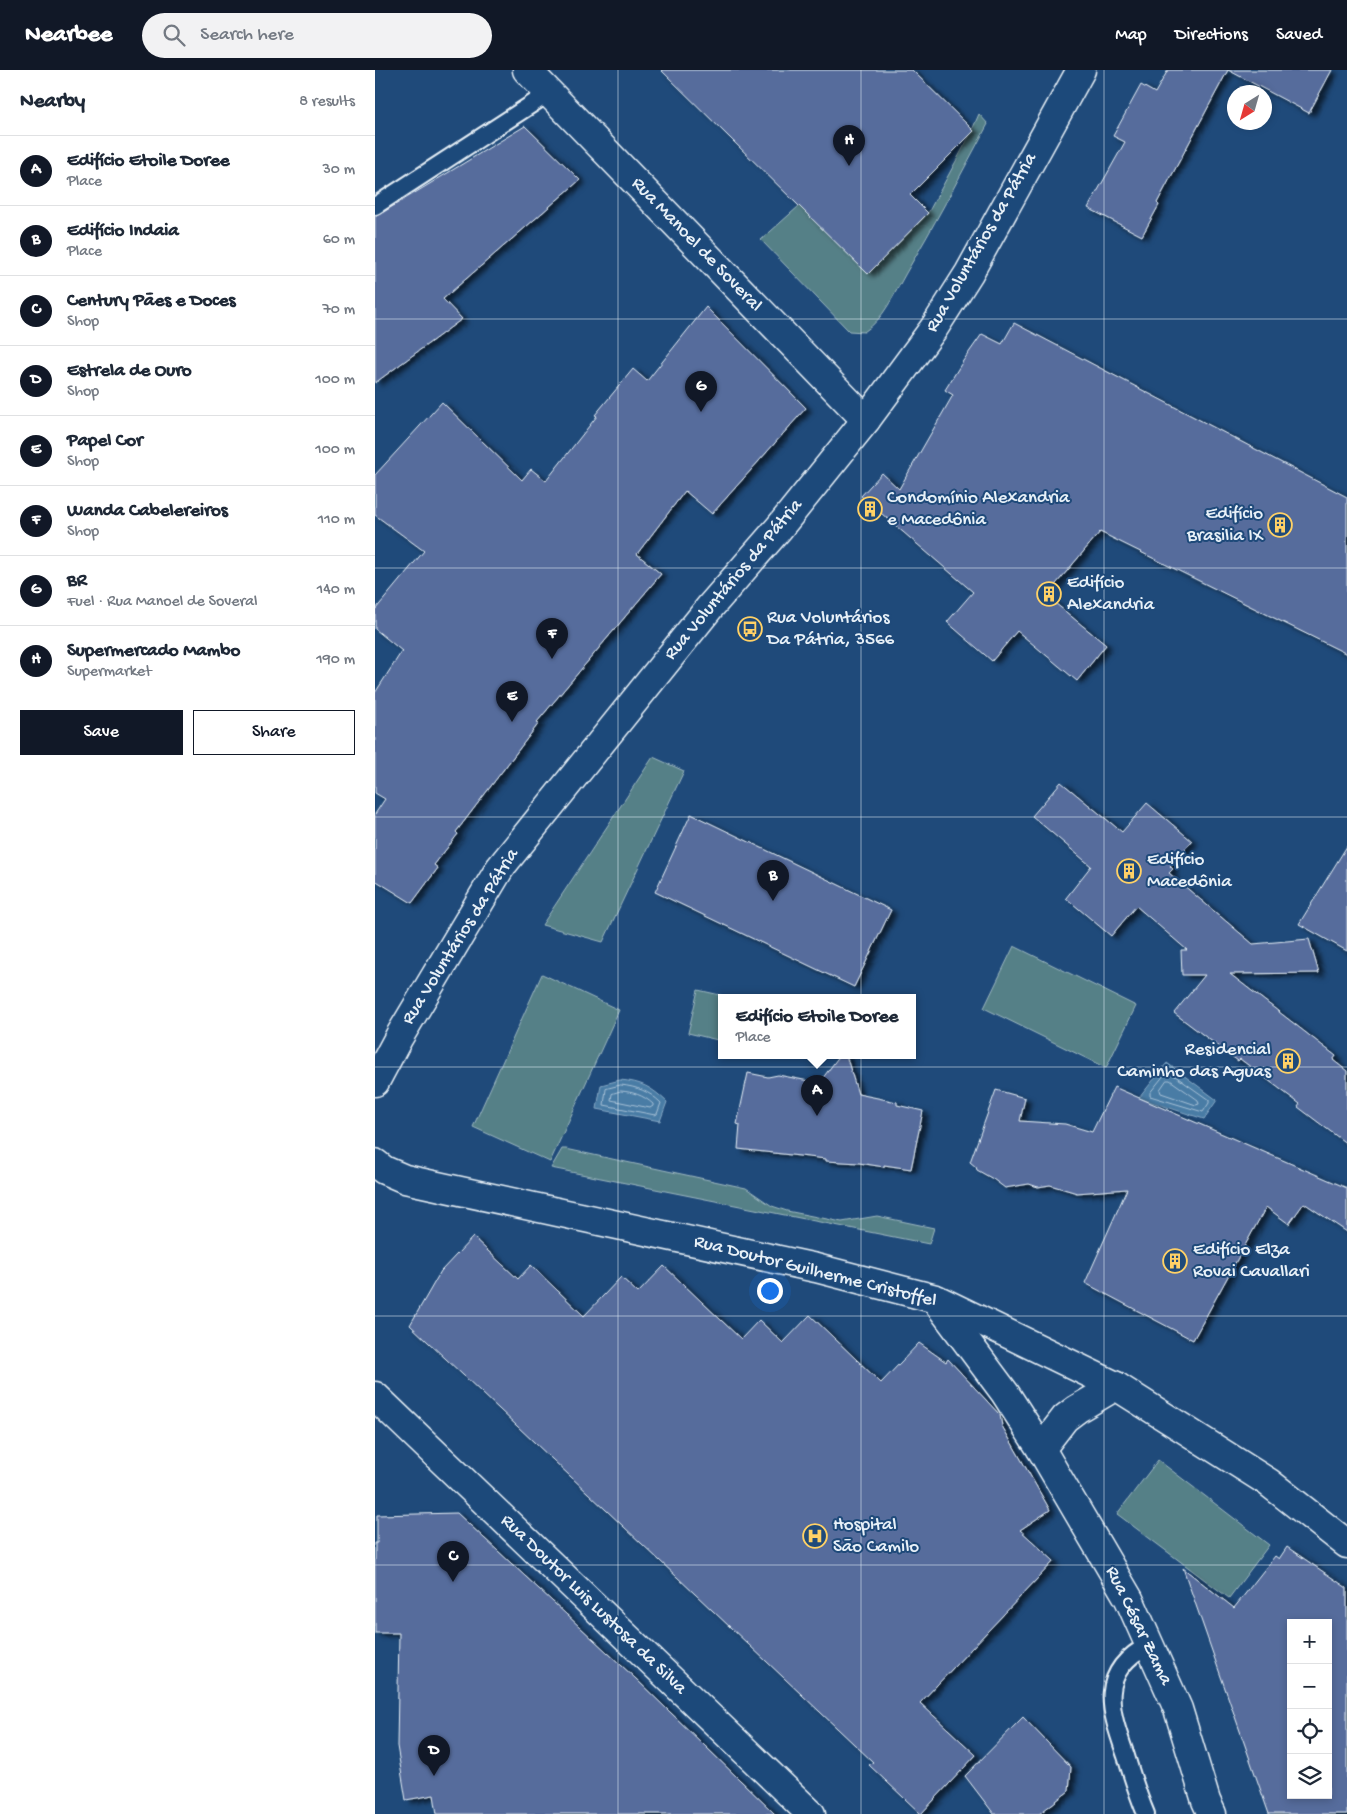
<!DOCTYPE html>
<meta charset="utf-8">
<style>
:root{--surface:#fff;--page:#f2f2f3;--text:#1f2937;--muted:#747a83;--line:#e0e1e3;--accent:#111827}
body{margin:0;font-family:"Gochi Hand",sans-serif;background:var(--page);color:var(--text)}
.controls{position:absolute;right:15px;bottom:15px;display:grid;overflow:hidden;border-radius:0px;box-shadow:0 2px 8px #0003}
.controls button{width:45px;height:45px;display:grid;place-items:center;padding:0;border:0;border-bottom:1px solid var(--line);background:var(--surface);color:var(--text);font:25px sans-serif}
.compass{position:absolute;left:852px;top:15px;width:45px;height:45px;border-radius:50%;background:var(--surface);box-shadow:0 2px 8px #0003;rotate:217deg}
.you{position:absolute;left:394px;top:1220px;width:18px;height:18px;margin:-12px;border:4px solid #fff;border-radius:50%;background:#1a73e8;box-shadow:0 0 0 8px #1a73e833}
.badge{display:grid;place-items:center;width:32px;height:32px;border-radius:50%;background:var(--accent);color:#fff;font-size:16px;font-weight:700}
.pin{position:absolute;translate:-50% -41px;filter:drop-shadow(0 1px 2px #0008)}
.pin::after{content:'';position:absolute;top:26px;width:18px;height:15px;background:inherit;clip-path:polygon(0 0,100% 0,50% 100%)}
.popup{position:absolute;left:343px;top:924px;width:198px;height:65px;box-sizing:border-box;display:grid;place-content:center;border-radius:0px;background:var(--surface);filter:drop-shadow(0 1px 4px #0005);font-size:16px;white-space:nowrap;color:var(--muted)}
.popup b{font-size:19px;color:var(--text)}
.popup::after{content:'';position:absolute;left:50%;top:100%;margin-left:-10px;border:10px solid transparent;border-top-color:var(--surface)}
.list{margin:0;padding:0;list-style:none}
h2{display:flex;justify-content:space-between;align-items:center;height:65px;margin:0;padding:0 20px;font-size:21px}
h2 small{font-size:16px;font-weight:400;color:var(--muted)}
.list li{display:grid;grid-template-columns:32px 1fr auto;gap:15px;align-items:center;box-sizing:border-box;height:70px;padding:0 20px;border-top:1px solid var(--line)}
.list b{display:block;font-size:19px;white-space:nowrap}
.list p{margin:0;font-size:16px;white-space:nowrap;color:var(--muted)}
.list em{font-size:16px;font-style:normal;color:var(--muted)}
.actions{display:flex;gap:10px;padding:15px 20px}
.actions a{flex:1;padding:11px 0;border:1px solid var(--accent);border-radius:0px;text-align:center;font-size:18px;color:var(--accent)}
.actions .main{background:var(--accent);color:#fff}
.icon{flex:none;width:28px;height:28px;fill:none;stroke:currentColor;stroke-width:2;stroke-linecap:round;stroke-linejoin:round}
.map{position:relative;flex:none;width:972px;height:1744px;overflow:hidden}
header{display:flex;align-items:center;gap:30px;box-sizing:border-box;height:70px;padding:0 25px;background:var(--accent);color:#fff}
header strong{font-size:24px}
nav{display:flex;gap:28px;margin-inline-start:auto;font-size:18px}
.search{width:350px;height:45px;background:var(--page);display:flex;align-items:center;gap:12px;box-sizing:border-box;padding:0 18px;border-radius:28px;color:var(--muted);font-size:19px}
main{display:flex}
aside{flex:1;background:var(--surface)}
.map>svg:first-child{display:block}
.green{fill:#558087;stroke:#9eb8c0}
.water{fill:#487ba5;stroke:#88aac6}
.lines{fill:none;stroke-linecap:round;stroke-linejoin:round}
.shore{stroke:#a8c2d7;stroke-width:1}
.building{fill:#576c9c;stroke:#e8f1f8;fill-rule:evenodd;filter:url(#shadow)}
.lane-casing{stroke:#e8f1f8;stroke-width:20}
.street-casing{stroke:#e8f1f8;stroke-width:31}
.primary-casing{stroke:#e8f1f8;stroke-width:31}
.lane{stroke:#1f4a7a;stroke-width:16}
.street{stroke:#1f4a7a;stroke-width:28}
.primary{stroke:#1f4a7a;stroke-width:28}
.grid{fill:none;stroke:#e8f1f8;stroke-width:1;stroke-opacity:0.55}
.labels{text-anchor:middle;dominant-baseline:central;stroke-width:4;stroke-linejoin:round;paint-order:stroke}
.street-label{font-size:19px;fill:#e8f1f8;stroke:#1f4a7a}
.poi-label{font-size:19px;fill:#e8f1f8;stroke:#1f4a7a;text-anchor:start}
</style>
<header>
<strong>Nearbee</strong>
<div class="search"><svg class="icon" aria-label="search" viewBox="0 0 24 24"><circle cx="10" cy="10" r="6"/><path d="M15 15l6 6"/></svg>Search here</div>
<nav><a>Map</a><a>Directions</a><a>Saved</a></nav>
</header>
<main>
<aside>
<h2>Nearby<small>8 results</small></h2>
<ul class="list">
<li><span class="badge">A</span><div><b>Edifício Etoile Doree</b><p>Place</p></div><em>30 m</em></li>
<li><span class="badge">B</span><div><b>Edifício Indaia</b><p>Place</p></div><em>60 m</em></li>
<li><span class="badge">C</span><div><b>Century Pães e Doces</b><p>Shop</p></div><em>70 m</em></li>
<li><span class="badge">D</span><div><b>Estrela de Ouro</b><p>Shop</p></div><em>100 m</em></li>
<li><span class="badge">E</span><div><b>Papel Cor</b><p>Shop</p></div><em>100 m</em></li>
<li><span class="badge">F</span><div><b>Wanda Cabelereiros</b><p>Shop</p></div><em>110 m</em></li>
<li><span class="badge">G</span><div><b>BR</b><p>Fuel · Rua Manoel de Soveral</p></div><em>140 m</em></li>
<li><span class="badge">H</span><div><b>Supermercado Mambo</b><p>Supermarket</p></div><em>190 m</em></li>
</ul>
<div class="actions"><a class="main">Save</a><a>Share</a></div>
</aside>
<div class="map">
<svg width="972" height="1744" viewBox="0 0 972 1744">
<defs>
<filter id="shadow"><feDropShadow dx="5.5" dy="3" stdDeviation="2.5" flood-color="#0009"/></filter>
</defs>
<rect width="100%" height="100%" fill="#1f4a7a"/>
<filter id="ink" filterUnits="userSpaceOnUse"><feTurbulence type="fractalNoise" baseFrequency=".02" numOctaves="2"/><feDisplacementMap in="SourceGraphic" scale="10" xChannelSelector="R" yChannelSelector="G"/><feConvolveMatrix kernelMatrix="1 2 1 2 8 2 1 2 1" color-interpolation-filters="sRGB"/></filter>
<g filter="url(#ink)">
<g class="green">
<path d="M 604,44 L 613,54 C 586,104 560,154 531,203 C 519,224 509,249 489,262 L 474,261 L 386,170 L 424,136 L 553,143 L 594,67 Z"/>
<path d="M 278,687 L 309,701 L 228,872 L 167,855 Z"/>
<path d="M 639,876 L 761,936 L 731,998 L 609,938 Z"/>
<path d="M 167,904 L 244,940 L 175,1092 L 98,1057 Z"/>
<path d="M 323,920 L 354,927 L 347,927 L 347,971 L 313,963 Z"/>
<path d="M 187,1079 L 191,1079 L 371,1118 L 397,1136 L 412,1141 L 467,1152 L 502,1146 L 559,1158 L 554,1174 L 176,1098 Z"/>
<path d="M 783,1390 L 894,1475 L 854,1528 L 742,1444 Z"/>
</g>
<g class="water">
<path d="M 792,993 L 842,1030 L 829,1049 L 764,1028 Z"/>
<path d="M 245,1010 C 267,1012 276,1017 292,1032 L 285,1051 L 222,1039 L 226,1015 Z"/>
</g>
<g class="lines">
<g class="shore">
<path d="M 793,1001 L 834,1030 L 834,1033 L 828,1042 L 775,1026 L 775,1023 Z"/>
<path d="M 792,1010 L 795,1010 L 823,1030 L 824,1034 L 821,1035 L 786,1023 L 785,1020 Z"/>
<path d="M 246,1015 C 262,1017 274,1021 286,1033 L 282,1044 L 280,1045 L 229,1035 L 231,1019 Z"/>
<path d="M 246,1021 C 258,1022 268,1025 278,1034 L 278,1036 L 275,1038 L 236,1030 L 237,1024 Z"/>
</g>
</g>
<g class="building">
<path d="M 286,0 L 537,0 L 599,61 L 535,125 L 553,143 L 493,204 Z"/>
<path d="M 793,0 L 853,0 L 782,133 L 784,135 L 767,166 L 713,138 L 750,72 L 738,66 L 766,15 L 780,23 Z"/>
<path d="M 853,0 L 957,0 L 934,43 Z"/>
<path d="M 150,56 L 205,110 L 68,229 L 87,249 L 0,313 L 0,147 Z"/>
<path d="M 331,237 L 431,338 L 337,444 L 310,421 L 262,484 L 286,504 L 162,652 L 164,653 L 81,762 L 83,764 L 59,795 L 63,798 L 37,833 L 0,810 L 0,744 L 10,729 L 0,723 L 0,623 L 27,581 L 0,559 L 0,540 L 49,481 L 0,445 L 0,405 L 67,332 L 147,410 L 156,399 L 171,411 L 222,346 L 220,345 L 258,299 L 272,311 Z"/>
<path d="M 639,253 L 972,427 L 972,584 L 725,462 L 676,520 L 679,523 L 674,528 L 731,575 L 702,611 L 642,561 L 617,591 L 572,552 L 598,522 L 486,426 L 507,403 L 524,419 L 578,325 L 570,320 L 588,291 L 607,264 L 627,274 Z"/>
<path d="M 686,712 L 747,762 L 772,733 L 817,771 L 795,796 L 798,799 L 794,803 L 878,874 L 934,869 L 944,903 L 855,904 L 961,986 L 958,990 L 972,1001 L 972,1074 L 923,1037 L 925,1034 L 865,989 L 863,991 L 799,943 L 830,905 L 807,905 L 806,880 L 812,880 L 761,836 L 736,866 L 691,828 L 716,796 L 657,746 Z"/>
<path d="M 316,744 L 516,840 L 479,917 L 280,822 Z"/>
<path d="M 972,776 L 972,881 L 924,854 Z"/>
<path d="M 465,985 L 471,985 L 483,1024 L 522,1032 L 522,1035 L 548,1041 L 536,1099 L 509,1095 L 509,1097 L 484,1093 L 451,1091 L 451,1089 L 363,1079 L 365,1055 L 362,1054 L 373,1003 L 393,1007 L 403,1005 L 444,1013 Z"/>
<path d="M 739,1017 L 972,1118 L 972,1162 L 929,1133 L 914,1154 L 891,1137 L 818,1270 L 710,1213 L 752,1119 L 702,1123 L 675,1115 L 663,1117 L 654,1114 L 630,1118 L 618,1109 L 602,1100 L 601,1097 L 595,1092 L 621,1020 L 650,1028 L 645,1051 L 690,1054 L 717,1062 Z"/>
<path d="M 98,1167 L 143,1209 L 156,1195 L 209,1246 L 246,1207 L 263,1223 L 289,1196 L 366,1269 L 384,1250 L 408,1273 L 435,1245 L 506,1313 L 544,1273 L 571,1292 L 573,1289 L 625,1345 L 627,1356 L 675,1440 L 645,1460 L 679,1491 L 545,1633 L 601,1685 L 546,1744 L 494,1695 L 498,1692 L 35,1255 L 66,1201 Z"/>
<path d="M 82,1443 L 260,1608 L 400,1744 L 62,1744 L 59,1725 L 31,1730 L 22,1676 L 24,1563 L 0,1563 L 0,1473 L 2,1473 L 2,1445 Z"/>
<path d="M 912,1477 L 972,1518 L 972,1744 L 894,1744 L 808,1498 L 859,1538 L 900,1486 L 904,1489 ZM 916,1553 L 953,1553 L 953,1725 L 916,1725 Z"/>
<path d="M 648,1647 L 696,1697 L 694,1721 L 664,1744 L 619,1744 L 590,1706 Z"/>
</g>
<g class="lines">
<g class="lane-casing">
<g id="lane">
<path d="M 0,136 L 174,23"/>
<path d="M 771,1744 C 763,1725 757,1706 751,1686 C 735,1640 721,1602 775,1574"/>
</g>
</g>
<g class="street-casing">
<g id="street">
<path d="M 0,1093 L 9,1100 L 30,1109 L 441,1198 L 561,1229 L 741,1316 L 893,1412 L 972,1474"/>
<path d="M 563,1233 L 630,1323 L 666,1379 L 754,1529 L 803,1639 L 831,1731 L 837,1744"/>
<path d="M 0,1326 L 436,1744"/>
<path d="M 666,1379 L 690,1348 L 702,1339 L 741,1316"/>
</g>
</g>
<g class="primary-casing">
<g id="primary">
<path d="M 152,0 L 491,350"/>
<path d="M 0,1012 L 24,967 L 125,798 L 335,537 L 404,458 L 491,350 L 559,258 L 594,203 L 706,0"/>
</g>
</g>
<use href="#lane" class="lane"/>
<use href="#street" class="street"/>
<use href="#primary" class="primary"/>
</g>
</g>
<path class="grid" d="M 243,0 L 243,1744M 486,0 L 486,1744M 729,0 L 729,1744M 0,249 L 972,249M 0,498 L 972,498M 0,747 L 972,747M 0,997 L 972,997M 0,1246 L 972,1246M 0,1495 L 972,1495"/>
<defs>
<g id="building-ring" transform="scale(1.25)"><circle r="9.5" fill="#1f4a7a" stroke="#ffd166" stroke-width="1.5"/><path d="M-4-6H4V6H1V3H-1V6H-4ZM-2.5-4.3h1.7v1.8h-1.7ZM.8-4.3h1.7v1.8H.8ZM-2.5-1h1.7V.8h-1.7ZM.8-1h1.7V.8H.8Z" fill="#ffd166"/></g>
<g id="bus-ring" transform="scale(1.25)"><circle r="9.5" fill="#1f4a7a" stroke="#ffd166" stroke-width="1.5"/><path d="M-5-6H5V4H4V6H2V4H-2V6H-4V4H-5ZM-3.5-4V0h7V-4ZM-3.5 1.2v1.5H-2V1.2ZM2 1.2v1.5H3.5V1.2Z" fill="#ffd166"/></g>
<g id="hospital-ring" transform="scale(1.25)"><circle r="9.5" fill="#1f4a7a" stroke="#ffd166" stroke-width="1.5"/><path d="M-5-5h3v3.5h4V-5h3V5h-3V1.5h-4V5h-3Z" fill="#ffd166"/></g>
</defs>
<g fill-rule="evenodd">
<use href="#building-ring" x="495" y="439"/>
<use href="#building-ring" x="905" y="455"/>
<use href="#building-ring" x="674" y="524"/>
<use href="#bus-ring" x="375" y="559"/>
<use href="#building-ring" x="754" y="801"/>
<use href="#building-ring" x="913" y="991"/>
<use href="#building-ring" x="800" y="1191"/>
<use href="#hospital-ring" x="440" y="1466"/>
</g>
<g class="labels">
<g class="street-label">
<text transform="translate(607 173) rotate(-60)">Rua Voluntários da Pátria</text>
<text transform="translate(321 175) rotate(46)">Rua Manoel de Soveral</text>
<text transform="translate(359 510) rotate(-50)">Rua Voluntários da Pátria</text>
<text transform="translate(86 867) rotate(-58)">Rua Voluntários da Pátria</text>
<text transform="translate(440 1202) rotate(14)">Rua Doutor Guilherme Cristoffel</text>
<text transform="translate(218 1535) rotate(44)">Rua Doutor Luis Lustosa da Silva</text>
<text transform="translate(763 1556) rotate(64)">Rua César Zama</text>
</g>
<g class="poi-label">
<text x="512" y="428">Condomínio Alexandria<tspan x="512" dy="22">e Macedônia</tspan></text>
<text x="888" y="444" text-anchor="end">Edifício<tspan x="888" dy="22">Brasilia IX</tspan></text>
<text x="692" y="513">Edifício<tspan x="692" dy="22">Alexandria</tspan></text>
<text x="392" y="548">Rua Voluntários<tspan x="392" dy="22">Da Pátria, 3566</tspan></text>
<text x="772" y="790">Edifício<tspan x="772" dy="22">Macedônia</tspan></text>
<text x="896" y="980" text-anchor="end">Residencial<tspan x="896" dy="22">Caminho das Aguas</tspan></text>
<text x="818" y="1180">Edifício Elza<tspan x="818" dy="22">Rovai Cavallari</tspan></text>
<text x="458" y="1455">Hospital<tspan x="458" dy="22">São Camilo</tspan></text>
</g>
</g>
</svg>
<div class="controls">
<button>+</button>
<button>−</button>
<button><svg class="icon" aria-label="locate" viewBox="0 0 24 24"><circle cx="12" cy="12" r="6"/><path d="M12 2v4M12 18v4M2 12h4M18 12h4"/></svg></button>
<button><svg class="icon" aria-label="layers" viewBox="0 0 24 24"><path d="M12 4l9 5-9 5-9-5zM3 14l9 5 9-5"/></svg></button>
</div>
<svg class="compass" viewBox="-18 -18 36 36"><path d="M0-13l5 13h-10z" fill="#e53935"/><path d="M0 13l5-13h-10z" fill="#747a83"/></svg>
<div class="you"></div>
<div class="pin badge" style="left:442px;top:1046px">A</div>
<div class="popup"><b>Edifício Etoile Doree</b>Place</div>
<div class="pin badge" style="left:398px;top:831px">B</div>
<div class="pin badge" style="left:78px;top:1512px">C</div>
<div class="pin badge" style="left:59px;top:1706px">D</div>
<div class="pin badge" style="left:137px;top:652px">E</div>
<div class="pin badge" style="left:177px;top:589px">F</div>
<div class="pin badge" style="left:326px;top:342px">G</div>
<div class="pin badge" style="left:474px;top:96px">H</div>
</div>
</main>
